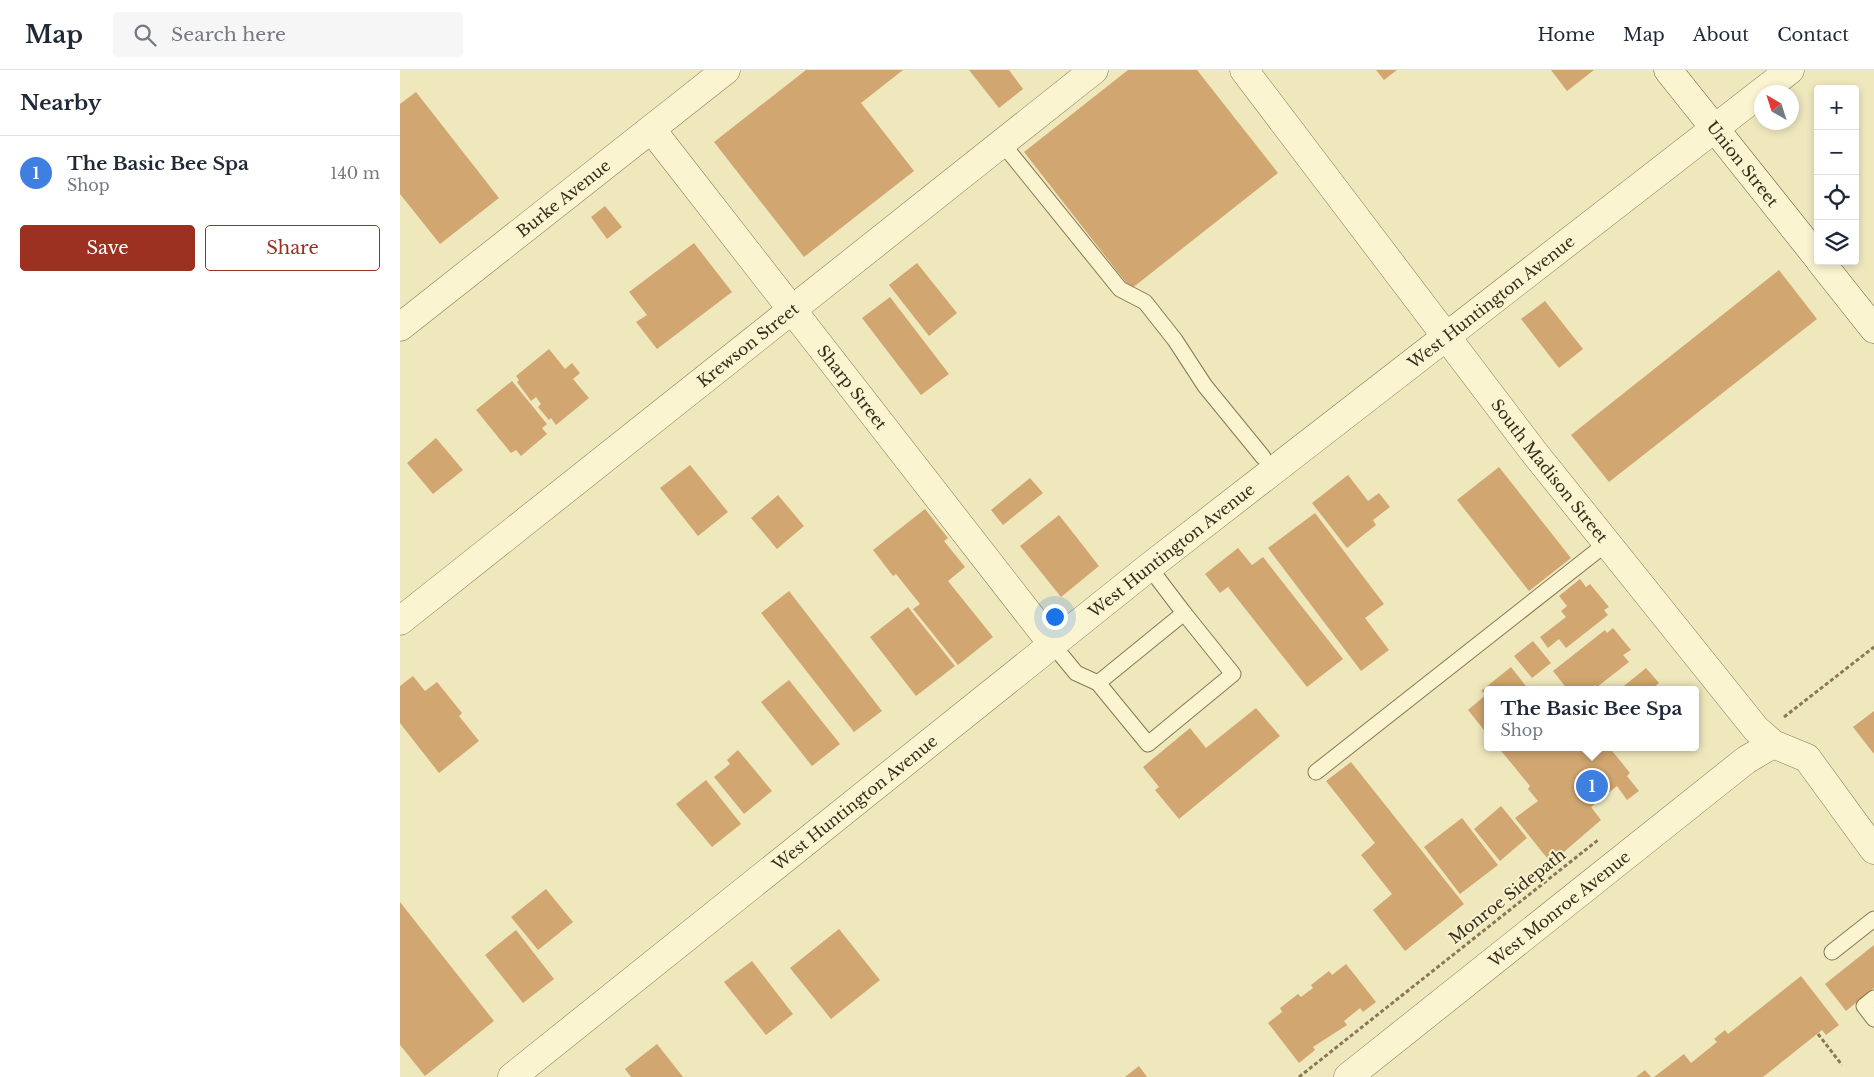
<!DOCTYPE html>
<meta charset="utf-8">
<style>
:root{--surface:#fff;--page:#f6f6f7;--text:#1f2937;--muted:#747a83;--line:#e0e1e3;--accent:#9c3121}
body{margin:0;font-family:"Libre Baskerville",serif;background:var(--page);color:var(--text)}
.controls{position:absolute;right:15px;top:15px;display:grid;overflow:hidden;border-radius:5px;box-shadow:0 2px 8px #0003}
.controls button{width:45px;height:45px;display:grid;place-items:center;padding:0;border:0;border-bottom:1px solid var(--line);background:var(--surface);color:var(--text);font:25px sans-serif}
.compass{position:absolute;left:1354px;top:15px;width:45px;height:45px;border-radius:50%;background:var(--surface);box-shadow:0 2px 8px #0003;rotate:321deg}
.you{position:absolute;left:654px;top:546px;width:18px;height:18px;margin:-12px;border:4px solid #fff;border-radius:50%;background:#1a73e8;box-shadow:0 0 0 8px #1a73e833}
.badge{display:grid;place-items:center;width:32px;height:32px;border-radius:50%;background:var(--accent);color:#fff;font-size:16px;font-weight:700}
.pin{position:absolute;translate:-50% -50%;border:2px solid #fff;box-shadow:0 1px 5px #0006}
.popup{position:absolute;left:1084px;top:616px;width:215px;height:65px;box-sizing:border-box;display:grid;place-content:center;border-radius:5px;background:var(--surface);filter:drop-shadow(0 1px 4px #0005);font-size:16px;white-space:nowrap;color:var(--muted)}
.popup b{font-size:19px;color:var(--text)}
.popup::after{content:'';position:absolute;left:50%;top:100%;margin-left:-10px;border:10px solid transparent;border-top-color:var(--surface)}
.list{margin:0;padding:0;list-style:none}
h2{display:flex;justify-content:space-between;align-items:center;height:65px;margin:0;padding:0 20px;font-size:21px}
h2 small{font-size:16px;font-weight:400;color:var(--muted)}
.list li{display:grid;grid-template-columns:32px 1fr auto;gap:15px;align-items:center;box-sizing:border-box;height:75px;padding:0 20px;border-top:1px solid var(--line)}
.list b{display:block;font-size:19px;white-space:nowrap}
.list p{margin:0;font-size:16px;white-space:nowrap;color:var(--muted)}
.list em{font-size:16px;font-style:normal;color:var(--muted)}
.actions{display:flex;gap:10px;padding:15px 20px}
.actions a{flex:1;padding:11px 0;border:1px solid var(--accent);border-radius:5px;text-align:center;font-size:18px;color:var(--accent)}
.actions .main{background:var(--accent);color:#fff}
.icon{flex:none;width:28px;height:28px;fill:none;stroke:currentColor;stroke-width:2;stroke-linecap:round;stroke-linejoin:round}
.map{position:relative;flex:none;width:1474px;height:1007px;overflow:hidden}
header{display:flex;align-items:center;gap:30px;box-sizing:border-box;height:70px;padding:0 25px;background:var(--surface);border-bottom:1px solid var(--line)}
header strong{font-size:24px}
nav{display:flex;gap:28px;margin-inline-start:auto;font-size:18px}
.search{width:350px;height:45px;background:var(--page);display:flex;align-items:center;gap:12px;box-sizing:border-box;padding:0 18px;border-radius:5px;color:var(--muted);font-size:19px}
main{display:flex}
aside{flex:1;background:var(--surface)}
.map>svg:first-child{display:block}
.building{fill:#d1a670}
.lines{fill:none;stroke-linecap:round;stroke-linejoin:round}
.lane-casing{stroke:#897855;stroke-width:17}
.street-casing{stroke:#897855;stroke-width:29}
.secondary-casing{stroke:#6b5939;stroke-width:29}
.path{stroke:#897855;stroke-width:3;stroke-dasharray:4 2.5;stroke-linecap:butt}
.lane{stroke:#fbf4d1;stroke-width:15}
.street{stroke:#fbf4d1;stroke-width:28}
.secondary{stroke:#fbf4d1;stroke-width:28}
.labels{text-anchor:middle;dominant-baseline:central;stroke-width:4;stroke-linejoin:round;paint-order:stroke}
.street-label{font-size:16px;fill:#382d1b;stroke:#f7f1cd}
</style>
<header>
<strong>Map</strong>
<div class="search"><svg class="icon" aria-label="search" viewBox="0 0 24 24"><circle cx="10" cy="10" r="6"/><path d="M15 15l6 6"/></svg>Search here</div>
<nav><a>Home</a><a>Map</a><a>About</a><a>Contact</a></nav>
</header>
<main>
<aside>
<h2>Nearby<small></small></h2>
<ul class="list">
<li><span class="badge" style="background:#3f7fe0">1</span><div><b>The Basic Bee Spa</b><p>Shop</p></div><em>140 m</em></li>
</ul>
<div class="actions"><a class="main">Save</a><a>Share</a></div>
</aside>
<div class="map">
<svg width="1474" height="1007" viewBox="0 0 1474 1007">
<rect width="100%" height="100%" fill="#f0e8bd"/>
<g class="building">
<path d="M 406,0 L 503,0 L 461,33 L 514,101 L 404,187 L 314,72 Z"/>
<path d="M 569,0 L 609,0 L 623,19 L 599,38 Z"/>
<path d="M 728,0 L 797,0 L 878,103 L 731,219 L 624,82 Z"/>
<path d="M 976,0 L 997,0 L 984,10 Z"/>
<path d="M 1151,0 L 1194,0 L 1167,21 Z"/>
<path d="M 16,22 L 99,128 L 40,174 L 0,124 L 0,34 Z"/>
<path d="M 205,136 L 222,157 L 207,169 L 191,147 Z"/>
<path d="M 294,173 L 332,222 L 257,279 L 236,252 L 247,245 L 229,222 Z"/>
<path d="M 517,193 L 557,243 L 529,266 L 489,215 Z"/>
<path d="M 1379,200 L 1417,249 L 1209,412 L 1171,365 Z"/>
<path d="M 490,227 L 549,304 L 521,325 L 462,248 Z"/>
<path d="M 1145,231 L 1183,279 L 1159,298 L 1121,249 Z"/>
<path d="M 149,279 L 165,299 L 172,293 L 180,303 L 173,309 L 189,328 L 156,355 L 151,348 L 149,350 L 138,337 L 141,334 L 136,327 L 131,331 L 117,312 L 119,310 L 116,306 Z"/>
<path d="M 112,311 L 147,354 L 142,358 L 147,364 L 121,386 L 116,380 L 111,383 L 76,340 Z"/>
<path d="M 36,368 L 63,400 L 33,424 L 7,393 Z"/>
<path d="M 290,395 L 328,442 L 298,466 L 260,418 Z"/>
<path d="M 1099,397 L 1171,488 L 1129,521 L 1057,430 Z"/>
<path d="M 948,405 L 968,431 L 979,423 L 990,437 L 973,450 L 976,455 L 947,478 L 912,433 Z"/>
<path d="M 630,408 L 643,423 L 603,455 L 591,440 Z"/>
<path d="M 378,425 L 404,456 L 377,479 L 351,448 Z"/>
<path d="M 525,439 L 548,468 L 544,471 L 565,497 L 548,511 L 593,567 L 558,595 L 513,539 L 520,534 L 496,504 L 493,506 L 473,480 Z"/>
<path d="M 915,443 L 984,534 L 965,548 L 989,580 L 961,601 L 868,478 Z"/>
<path d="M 659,445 L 699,496 L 661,527 L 620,476 Z"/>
<path d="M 838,478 L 852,495 L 863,487 L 943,589 L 907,617 L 828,517 L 820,523 L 805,504 Z"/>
<path d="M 1180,509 L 1186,517 L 1190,514 L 1209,537 L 1204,540 L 1208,545 L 1166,578 L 1159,569 L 1148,578 L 1140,567 L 1166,547 L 1161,541 L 1167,536 L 1159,526 Z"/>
<path d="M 389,521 L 482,641 L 454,662 L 361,543 Z"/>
<path d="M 508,537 L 555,596 L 516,626 L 470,567 Z"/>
<path d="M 1213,558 L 1231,580 L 1223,585 L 1229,592 L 1197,617 L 1195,615 L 1190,620 L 1168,620 L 1153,601 L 1205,560 L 1207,563 Z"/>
<path d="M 1133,571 L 1151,593 L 1132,608 L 1114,586 Z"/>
<path d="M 1111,597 L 1129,620 L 1088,620 L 1088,665 L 1068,640 L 1087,624 L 1081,621 Z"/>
<path d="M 1246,598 L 1259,613 L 1253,618 L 1254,620 L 1219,620 Z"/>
<path d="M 13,606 L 25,621 L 37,612 L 62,643 L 59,646 L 79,671 L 39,703 L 0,653 L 0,616 Z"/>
<path d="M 389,610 L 440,674 L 412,696 L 361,632 Z"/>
<path d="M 856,638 L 880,666 L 779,749 L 755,720 L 759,717 L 743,697 L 790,658 L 806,678 Z"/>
<path d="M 1474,641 L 1474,684 L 1453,657 Z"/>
<path d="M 1098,677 L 1209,677 L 1230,703 L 1227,706 L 1239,721 L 1227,730 L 1217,716 L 1191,737 L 1201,750 L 1151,793 L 1115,748 L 1138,731 L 1128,719 L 1130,716 Z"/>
<path d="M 338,680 L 372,721 L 344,744 L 314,707 L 330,694 L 327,690 Z"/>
<path d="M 951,692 L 1064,834 L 1005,881 L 973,840 L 992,824 L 961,785 L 975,773 L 926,711 Z"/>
<path d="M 306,710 L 341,754 L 312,777 L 276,734 Z"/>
<path d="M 1101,736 L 1127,768 L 1100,791 L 1074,759 Z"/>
<path d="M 1062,748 L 1098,795 L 1060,824 L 1024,777 Z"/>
<path d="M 146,819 L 173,852 L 138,880 L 111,847 Z"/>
<path d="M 0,832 L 94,951 L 25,1006 L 0,975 Z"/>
<path d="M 439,859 L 480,910 L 431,949 L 390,898 Z"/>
<path d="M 116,860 L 154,909 L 123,933 L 85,885 Z"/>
<path d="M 1474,875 L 1474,918 L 1446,941 L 1425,914 Z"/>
<path d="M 352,891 L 393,944 L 366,965 L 324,912 Z"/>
<path d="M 946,894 L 976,932 L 963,942 L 960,938 L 944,951 L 947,955 L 913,977 L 915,980 L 899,993 L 868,953 L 882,942 L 880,938 L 898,924 L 901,927 L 913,918 L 911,915 L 929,901 L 932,905 Z"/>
<path d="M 1401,906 L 1439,955 L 1426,965 L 1422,960 L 1363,1007 L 1254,1007 L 1284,984 L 1291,993 L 1317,972 L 1314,969 L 1325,960 L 1328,964 Z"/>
<path d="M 257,974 L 283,1007 L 231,1007 L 225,999 Z"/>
<path d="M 739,996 L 747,1007 L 725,1007 Z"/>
<path d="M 1245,1000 L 1251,1007 L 1236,1007 Z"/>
</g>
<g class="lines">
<g class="lane-casing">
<g id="lane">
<path d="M 602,73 L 720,219 L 745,232 L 775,270 L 805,316 L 863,387"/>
<path d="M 653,575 L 676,603 L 698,613 L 784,543 L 749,497"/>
<path d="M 698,613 L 748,674 L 833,604 L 784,543"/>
<path d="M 916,702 L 1207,473"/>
<path d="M 1432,882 L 1474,849"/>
<path d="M 1474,928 L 1464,936 L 1474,949"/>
</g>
</g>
<g class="street-casing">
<g id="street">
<path id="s1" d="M 844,0 L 1133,381 L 1356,659 L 1373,674 L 1407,688 L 1474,780"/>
<path id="s2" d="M 252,60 L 653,575"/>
<path id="s3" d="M 0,257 L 326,0"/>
<path id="s4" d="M 0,551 L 694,0"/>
<path id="s5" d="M 112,1007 L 749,497 L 1390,0"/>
<path id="s6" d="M 948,1007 L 1346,690 L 1373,674"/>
</g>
</g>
<g class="secondary-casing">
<g id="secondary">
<path id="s7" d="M 1268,0 L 1418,188"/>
<path d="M 1420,191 L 1474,259"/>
</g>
</g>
<g class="path">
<path d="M 1384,647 L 1474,577"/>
<path d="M 1418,964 L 1442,995"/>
<path d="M 899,1007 L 1198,770"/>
</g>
<use href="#lane" class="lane"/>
<use href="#street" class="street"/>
<use href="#secondary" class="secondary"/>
</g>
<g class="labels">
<g class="street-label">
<text stroke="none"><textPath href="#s7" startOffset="120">Union Street</textPath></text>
<text stroke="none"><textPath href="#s3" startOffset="208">Burke Avenue</textPath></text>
<text stroke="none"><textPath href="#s5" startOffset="1249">West Huntington Avenue</textPath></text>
<text stroke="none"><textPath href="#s4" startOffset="444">Krewson Street</textPath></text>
<text stroke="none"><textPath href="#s2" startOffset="326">Sharp Street</textPath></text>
<text stroke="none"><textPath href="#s1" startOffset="504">South Madison Street</textPath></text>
<text stroke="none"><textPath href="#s5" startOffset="844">West Huntington Avenue</textPath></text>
<text stroke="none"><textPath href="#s5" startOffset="439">West Huntington Avenue</textPath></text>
<text transform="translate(1107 826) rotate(-38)">Monroe Sidepath</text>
<text stroke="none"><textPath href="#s6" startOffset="270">West Monroe Avenue</textPath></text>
</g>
</g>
</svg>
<div class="controls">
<button>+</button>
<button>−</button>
<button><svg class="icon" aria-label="locate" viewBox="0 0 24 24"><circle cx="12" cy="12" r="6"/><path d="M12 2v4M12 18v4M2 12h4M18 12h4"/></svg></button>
<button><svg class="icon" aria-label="layers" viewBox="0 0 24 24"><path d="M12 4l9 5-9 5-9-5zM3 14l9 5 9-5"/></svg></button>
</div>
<svg class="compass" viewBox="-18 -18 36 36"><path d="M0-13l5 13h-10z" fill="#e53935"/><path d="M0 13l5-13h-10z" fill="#747a83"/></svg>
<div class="you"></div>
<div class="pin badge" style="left:1192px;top:716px;background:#3f7fe0">1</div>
<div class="popup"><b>The Basic Bee Spa</b>Shop</div>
</div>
</main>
